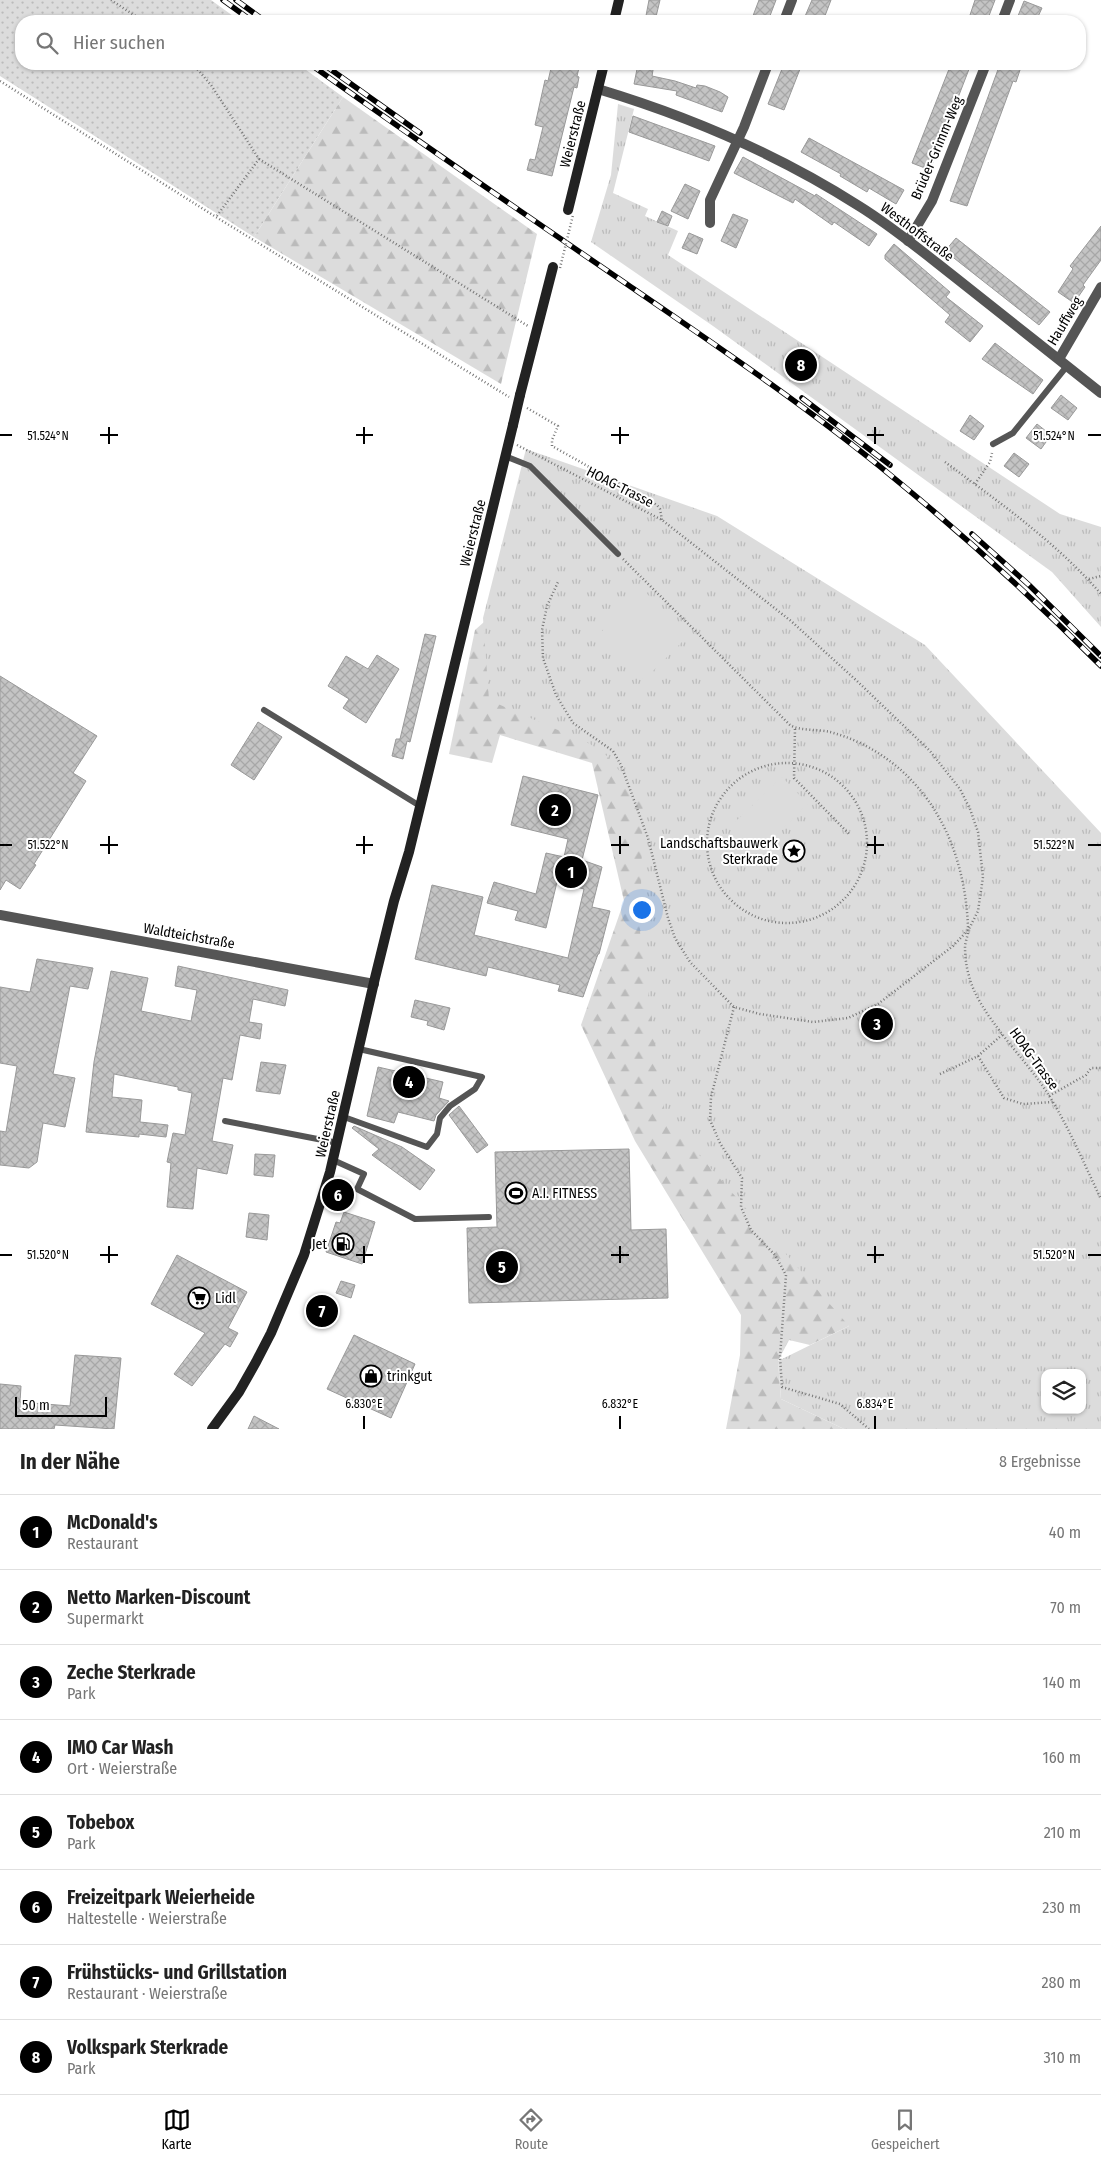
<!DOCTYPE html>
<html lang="de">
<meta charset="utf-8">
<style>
:root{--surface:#fff;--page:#f2f2f2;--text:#222;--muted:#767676;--line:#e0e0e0;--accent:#000}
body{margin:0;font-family:"Fira Sans Condensed",sans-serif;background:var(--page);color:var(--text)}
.controls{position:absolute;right:15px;bottom:15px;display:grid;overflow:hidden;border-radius:10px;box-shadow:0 1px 4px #0004}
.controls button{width:45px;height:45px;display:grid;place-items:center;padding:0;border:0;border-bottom:1px solid var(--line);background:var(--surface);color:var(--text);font:25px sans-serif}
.scale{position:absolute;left:15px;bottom:12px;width:92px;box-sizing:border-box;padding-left:5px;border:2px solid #000;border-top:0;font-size:14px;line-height:18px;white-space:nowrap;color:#000;-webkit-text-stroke:4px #fff;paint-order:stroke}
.you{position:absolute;left:641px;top:909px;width:18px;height:18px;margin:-12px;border:4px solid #fff;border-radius:50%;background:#1a73e8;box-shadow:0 0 0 8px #1a73e833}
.badge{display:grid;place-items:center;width:32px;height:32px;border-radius:50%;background:var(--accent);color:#fff;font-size:16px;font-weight:700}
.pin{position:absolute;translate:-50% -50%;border:2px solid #fff;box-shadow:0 1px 5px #0006}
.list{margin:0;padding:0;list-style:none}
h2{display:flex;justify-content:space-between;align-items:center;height:65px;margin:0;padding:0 20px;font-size:21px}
h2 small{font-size:16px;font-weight:400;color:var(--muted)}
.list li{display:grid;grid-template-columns:32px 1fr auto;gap:15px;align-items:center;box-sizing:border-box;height:75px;padding:0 20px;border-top:1px solid var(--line)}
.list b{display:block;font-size:19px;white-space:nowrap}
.list p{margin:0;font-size:16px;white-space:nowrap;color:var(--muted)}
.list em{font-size:16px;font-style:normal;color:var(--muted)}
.icon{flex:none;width:28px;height:28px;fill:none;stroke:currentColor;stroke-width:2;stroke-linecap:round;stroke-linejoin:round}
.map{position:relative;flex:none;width:1101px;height:1429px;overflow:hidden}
.search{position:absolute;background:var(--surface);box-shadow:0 1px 4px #0004;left:15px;right:15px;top:15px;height:55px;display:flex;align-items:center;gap:12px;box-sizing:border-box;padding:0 18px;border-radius:20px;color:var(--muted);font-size:19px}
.sheet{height:665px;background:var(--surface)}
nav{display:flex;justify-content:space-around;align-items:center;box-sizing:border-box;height:70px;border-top:1px solid var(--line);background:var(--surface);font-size:14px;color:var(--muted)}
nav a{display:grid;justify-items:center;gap:2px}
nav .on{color:var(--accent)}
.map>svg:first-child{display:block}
.grass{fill:url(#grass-dots)}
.forest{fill:url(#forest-firs)}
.park{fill:url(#park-tufts);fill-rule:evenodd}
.garden{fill:#dcdcdc}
.building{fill:url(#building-cross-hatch);stroke:#999}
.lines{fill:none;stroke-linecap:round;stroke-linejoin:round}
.path{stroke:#777;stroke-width:2.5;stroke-dasharray:1 2.5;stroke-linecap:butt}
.lane{stroke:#555;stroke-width:6}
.street{stroke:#555;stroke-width:10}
.secondary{stroke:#222;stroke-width:10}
.rail-casing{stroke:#000;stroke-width:5.5}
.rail{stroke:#fff;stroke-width:4;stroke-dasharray:11;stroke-linecap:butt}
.path-bridge{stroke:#777;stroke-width:2.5;stroke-dasharray:1 2.5;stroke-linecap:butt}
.secondary-bridge{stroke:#222;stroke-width:10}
.ticks{fill:none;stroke:#000;stroke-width:2}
.labels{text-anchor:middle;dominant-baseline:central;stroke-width:4;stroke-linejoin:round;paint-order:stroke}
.street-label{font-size:14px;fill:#000;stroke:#fff}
.poi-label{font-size:14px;fill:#000;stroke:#fff;text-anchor:start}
.ticks-label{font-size:12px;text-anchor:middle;fill:#000;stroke:#fff;stroke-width:4;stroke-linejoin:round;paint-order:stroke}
</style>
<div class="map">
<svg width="1101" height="1429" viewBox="0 0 1101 1429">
<defs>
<pattern id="grass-dots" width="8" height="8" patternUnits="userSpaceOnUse" patternTransform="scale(1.25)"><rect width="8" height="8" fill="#dcdcdc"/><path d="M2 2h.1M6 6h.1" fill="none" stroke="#bbb" stroke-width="1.8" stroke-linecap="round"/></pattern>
<pattern id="forest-firs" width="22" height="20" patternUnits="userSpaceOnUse" patternTransform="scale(1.25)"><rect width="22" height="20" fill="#dcdcdc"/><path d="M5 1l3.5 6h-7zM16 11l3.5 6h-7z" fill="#bbb"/></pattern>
<pattern id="park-tufts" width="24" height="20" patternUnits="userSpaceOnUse" patternTransform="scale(1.25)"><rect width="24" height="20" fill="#dcdcdc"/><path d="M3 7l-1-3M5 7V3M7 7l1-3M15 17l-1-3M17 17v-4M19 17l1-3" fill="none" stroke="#bbb"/></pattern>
<pattern id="building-cross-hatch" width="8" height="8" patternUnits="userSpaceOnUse" patternTransform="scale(1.25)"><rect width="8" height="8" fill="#c4c4c4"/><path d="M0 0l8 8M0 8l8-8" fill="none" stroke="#a7a7a7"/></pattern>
</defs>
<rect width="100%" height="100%" fill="#fff"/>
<path class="grass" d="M 0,0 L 211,0 L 240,21 L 21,21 L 21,64 L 298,64 L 343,97 L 254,237 L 0,76 Z"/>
<g class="forest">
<path d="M 343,97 L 537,234 L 501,384 L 254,237 Z"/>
<path d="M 484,622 L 621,720 L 849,1326 L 810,1345 L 789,1340 L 778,1361 L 781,1399 L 844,1429 L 726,1429 L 740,1355 L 741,1315 L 635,1141 L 581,1025 L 624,901 L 592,763 L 500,735 L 492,763 L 449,754 L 475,630 Z"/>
</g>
<g class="park">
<path d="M 618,104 L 634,109 L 613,193 L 648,209 L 645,216 L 678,231 L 668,255 L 1060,514 L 1101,527 L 1101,627 L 1052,572 L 713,326 L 591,242 L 611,175 Z"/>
<path d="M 526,449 L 717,516 L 925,645 L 1101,833 L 1101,1429 L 844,1429 L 781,1399 L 778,1361 L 849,1326 L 665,1116 L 640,932 L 643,799 L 607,756 L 590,744 L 489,700 L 483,618 ZM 1045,1373 L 1082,1373 L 1082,1410 L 1045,1410 Z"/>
</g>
<g class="garden">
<path d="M 643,590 L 689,635 L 644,680 L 599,634 Z"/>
<path d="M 782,777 L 808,804 L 761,849 L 735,822 Z"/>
</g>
<g class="building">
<path d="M 649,0 L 660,0 L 655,21 L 645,21 Z"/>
<path d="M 759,0 L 776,0 L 768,21 L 751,21 Z"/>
<path d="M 812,0 L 831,0 L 823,21 L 803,21 Z"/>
<path d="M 975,0 L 995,0 L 987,21 L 968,21 Z"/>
<path d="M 1024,1 L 1042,8 L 1036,21 L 1016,21 Z"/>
<path d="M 552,64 L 580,64 L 577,76 L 579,77 L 577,88 L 574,87 L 552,176 L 527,170 L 530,159 L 535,160 L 543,127 L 535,125 L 545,80 L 548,81 Z"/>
<path d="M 638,64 L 654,64 L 652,76 L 675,81 L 696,88 L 697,85 L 705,86 L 720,92 L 728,97 L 722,112 L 676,95 L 677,91 L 634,84 Z"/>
<path d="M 784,64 L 802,64 L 784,110 L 768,104 Z"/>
<path d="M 951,64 L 971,64 L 930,170 L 912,163 Z"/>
<path d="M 1000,64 L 1022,64 L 1016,82 L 1013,81 L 967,206 L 950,201 Z"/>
<path d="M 633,116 L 715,146 L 709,161 L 629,132 Z"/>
<path d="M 809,138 L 904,190 L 896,204 L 869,188 L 867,192 L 840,176 L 841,174 L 801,152 Z"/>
<path d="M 743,157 L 815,196 L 816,194 L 877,234 L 869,246 L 834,222 L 832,225 L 795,199 L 793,203 L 734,173 Z"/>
<path d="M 685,184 L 700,191 L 688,219 L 671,211 Z"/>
<path d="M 662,211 L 672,216 L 668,226 L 657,222 Z"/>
<path d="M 733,214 L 748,220 L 736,248 L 721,241 Z"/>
<path d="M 1101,226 L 1101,260 L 1083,285 L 1085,287 L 1074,303 L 1058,292 L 1073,269 L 1070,266 Z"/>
<path d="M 689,233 L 703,239 L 697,254 L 682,248 Z"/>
<path d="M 956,238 L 1050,312 L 1039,325 L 945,251 Z"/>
<path d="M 894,244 L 950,292 L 946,297 L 983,326 L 970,342 L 945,322 L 950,315 L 885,259 L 885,255 Z"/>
<path d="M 995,343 L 1043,380 L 1033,394 L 982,359 Z"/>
<path d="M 1061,395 L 1077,408 L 1068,420 L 1051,408 Z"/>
<path d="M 970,415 L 984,426 L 974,440 L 960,431 Z"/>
<path d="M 1037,424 L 1051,435 L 1041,449 L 1026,438 Z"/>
<path d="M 1014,453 L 1029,464 L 1019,477 L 1004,466 Z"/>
<path d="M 425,634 L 436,636 L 410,742 L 407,741 L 403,759 L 392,756 L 396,739 L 400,739 Z"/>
<path d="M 377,655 L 399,669 L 366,723 L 343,708 L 349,699 L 328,686 L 346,656 L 368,669 Z"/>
<path d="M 0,676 L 97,736 L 73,773 L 86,781 L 34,864 L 36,865 L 20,889 L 6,880 L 0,890 Z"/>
<path d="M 258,722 L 282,737 L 254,780 L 231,765 Z"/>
<path d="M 523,776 L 598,795 L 582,860 L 602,867 L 592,907 L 610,911 L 599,954 L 598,954 L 583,997 L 558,991 L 560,985 L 488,967 L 486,976 L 415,959 L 432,885 L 483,897 L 474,935 L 568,958 L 584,889 L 557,882 L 546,928 L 515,920 L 518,911 L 487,903 L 494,882 L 536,894 L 546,853 L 564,857 L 568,839 L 511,825 Z"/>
<path d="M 37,959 L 93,968 L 88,989 L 70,986 L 53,1074 L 75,1078 L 65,1127 L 43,1123 L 37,1162 L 29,1168 L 0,1165 L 0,1131 L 6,1132 L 17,1066 L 0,1063 L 0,987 L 30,992 Z"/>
<path d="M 178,966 L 288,990 L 285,1006 L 253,999 L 249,1022 L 262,1024 L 260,1039 L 240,1035 L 232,1080 L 223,1078 L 212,1141 L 233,1145 L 227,1174 L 197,1168 L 193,1209 L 167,1207 L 171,1163 L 167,1162 L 173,1133 L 185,1135 L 192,1093 L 178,1090 L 178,1087 L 114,1074 L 112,1097 L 142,1100 L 140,1122 L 168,1125 L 166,1137 L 139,1134 L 139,1137 L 86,1132 L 94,1062 L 111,971 L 148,978 L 141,1011 L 191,1021 L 197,990 L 175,986 Z"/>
<path d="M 415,1000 L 450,1008 L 444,1030 L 427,1025 L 428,1021 L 411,1017 Z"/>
<path d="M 261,1062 L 286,1065 L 280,1094 L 256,1091 Z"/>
<path d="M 378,1067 L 443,1082 L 439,1098 L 449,1101 L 436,1115 L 434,1121 L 398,1112 L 394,1123 L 367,1116 Z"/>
<path d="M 459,1106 L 488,1145 L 477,1153 L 449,1115 Z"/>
<path d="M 354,1126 L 402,1147 L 435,1170 L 420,1190 L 372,1155 L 379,1149 L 352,1128 Z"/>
<path d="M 629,1149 L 631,1230 L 666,1229 L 668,1298 L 469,1303 L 467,1228 L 497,1227 L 495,1152 Z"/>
<path d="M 255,1154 L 275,1155 L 273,1177 L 254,1175 Z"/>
<path d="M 344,1212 L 375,1222 L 362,1264 L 326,1252 L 336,1222 L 340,1223 Z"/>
<path d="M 249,1213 L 269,1215 L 267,1240 L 246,1237 Z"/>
<path d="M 177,1255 L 247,1292 L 228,1328 L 238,1333 L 230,1347 L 225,1344 L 192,1386 L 174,1374 L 205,1333 L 151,1304 Z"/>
<path d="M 341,1281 L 355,1285 L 351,1298 L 336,1293 Z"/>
<path d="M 315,1301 L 335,1307 L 332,1317 L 312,1310 Z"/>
<path d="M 354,1335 L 415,1364 L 391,1418 L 327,1389 Z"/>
<path d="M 75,1355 L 121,1358 L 114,1429 L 55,1425 L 54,1429 L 0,1429 L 0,1384 L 21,1386 L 20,1402 L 70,1406 Z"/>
<path d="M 254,1416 L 279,1429 L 248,1429 Z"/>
</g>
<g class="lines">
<g class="path">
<path d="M 111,0 L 143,21"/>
<path d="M 193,64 L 211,85 L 259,159 L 216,217"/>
<path d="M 0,81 L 216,217 L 509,397"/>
<path d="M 259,159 L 528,326"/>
<path d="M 527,408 L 558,426 L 552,440 L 552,446 L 657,505 L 660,509 L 662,520"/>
<path d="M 517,445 L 662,520 L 791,621 L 857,681 L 930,751 L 960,789 L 970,809 L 978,832 L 983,877 L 978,911 L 969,929 L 953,946 L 878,1004 L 848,1018 L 813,1022 L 760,1014 L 734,1007 L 690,962 L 675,938 L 668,918 L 648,838 L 621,765 L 613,751 L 573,723 L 556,695 L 543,658 L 542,630 L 547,606 L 558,582"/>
<path d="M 945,462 C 999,502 1057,543 1101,594"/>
<path d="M 975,484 L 990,462 L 992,453"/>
<path d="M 623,559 L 790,725 C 799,731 818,729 830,732 C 861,740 891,758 913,782 C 950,821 966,875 968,927 C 969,933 966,939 965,946 C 965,956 966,966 969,976 C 978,1014 1027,1060 1048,1094 C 1069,1127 1084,1164 1101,1199"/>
<path d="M 1089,579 L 1101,576"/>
<path d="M 795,729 L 794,778 L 850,835"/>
<circle cx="787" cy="843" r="80"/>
<path d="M 734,1007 L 711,1097 L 710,1120 L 720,1143 L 742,1178 L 741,1207 L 751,1230 L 775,1255 L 786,1275 L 780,1357 L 782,1387 L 840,1404 L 869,1429"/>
<path d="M 978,1056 L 1004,1098 L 1023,1104 L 1053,1102"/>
<path d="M 940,1074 L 978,1056 L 1003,1034"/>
<path d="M 1049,1096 L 1086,1075 L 1091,1068 L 1101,1068"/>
</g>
<g class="lane">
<path d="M 993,444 L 1013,433 L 1067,366"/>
<path d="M 505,456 L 530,466 L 618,554"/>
<path d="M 264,710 L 420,806"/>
<path d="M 344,1117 L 427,1147 L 437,1134 L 440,1118 L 450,1106 L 475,1089 L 482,1077 L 359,1049"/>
<path d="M 225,1121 L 338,1143"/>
<path d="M 333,1160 L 364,1174 L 357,1189 L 415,1219 L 489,1217"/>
</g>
<g class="street">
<path d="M 784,21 L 792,0"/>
<path d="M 1002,21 L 1010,0"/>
<path d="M 598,89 C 691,117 776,153 859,206 C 893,227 924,253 956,278 C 1004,316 1053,355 1101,393"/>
<path d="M 710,223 L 710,200 L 744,127 L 768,64"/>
<path d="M 908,241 L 932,201 L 986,64"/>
<path d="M 1059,359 L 1101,287"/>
<path d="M 0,915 L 374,984"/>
</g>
<g class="secondary">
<path d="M 614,21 L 619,0"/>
<path d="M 568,210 L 604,64"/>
<path d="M 520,395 L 553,267"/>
<path d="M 212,1429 L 239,1392 L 256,1362 L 271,1333 L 304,1255 L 330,1172 L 375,978 L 394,901 L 409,852 L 513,425"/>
</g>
<g class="rail-casing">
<g id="rail">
<path d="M 223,0 L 252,21"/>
<path d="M 236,0 L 265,21"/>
<path d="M 310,64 C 416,140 523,213 631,287 C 720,348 810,409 894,478 C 966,537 1035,600 1101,666"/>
<path d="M 323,64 L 420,133"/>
<path d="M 802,398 L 890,465"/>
<path d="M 972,534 L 1029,585 L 1101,656"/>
</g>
</g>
<use href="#rail" class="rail"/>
<path class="path-bridge" d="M 560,268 L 573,215"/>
<path class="secondary-bridge" d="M 513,425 L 520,395"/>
</g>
<path class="ticks" d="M 109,427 L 109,444M 364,427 L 364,444M 620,427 L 620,444M 875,427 L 875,444M 0,435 L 12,435M 100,435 L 118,435M 356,435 L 373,435M 611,435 L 629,435M 867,435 L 884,435M 1088,435 L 1101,435M 109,836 L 109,854M 364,836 L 364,854M 620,836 L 620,854M 875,836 L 875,854M 0,845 L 12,845M 100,845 L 118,845M 356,845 L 373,845M 611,845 L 629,845M 867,845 L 884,845M 1088,845 L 1101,845M 109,1246 L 109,1263M 364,1246 L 364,1263M 620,1246 L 620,1263M 875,1246 L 875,1263M 0,1255 L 12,1255M 100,1255 L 118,1255M 356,1255 L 373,1255M 611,1255 L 629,1255M 867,1255 L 884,1255M 1088,1255 L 1101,1255M 364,1416 L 364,1429M 620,1416 L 620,1429M 875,1416 L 875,1429"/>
<defs>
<g id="sight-ring" transform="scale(1.125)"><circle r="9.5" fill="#fff" stroke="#000" stroke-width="1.5"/><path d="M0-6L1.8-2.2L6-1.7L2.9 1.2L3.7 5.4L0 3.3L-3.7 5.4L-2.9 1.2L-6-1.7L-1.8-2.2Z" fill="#000"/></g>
<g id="stadium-ring" transform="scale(1.125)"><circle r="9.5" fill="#fff" stroke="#000" stroke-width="1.5"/><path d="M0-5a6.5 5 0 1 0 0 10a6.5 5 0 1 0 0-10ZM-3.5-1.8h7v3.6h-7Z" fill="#000"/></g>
<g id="fuel-ring" transform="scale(1.125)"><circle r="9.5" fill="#fff" stroke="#000" stroke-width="1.5"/><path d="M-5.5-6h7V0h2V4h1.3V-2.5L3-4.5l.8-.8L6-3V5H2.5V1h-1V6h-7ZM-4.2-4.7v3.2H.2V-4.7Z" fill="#000"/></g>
<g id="supermarket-ring" transform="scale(1.125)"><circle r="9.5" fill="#fff" stroke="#000" stroke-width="1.5"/><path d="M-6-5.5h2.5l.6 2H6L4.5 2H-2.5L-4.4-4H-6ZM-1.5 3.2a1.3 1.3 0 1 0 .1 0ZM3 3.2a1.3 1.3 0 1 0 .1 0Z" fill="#000"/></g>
<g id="shop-ring" transform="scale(1.125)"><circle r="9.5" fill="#fff" stroke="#000" stroke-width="1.5"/><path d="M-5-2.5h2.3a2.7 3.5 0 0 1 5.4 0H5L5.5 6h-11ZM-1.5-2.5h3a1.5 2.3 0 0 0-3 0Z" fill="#000"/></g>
</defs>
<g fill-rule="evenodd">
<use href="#sight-ring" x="794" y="851"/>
<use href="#stadium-ring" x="516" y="1193"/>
<use href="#fuel-ring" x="343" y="1244"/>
<use href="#supermarket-ring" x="199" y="1298"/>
<use href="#shop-ring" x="371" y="1376"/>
</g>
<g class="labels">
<g class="street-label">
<text transform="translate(573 134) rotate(-76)">Weierstraße</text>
<text transform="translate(937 148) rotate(-67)">Brüder-Grimm-Weg</text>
<text transform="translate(917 232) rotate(37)">Westhoffstraße</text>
<text transform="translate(1065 321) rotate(-59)">Hauffweg</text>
<text transform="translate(620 487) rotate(27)">HOAG-Trasse</text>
<text transform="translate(473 533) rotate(-76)">Weierstraße</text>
<text transform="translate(189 936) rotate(10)">Waldteichstraße</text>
<text transform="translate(1034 1059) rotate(54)">HOAG-Trasse</text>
<text transform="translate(328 1124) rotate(-77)">Weierstraße</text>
</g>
<g class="poi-label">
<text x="778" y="843" text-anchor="end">Landschaftsbauwerk<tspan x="778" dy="16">Sterkrade</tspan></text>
<text x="532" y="1193">A.I. FITNESS</text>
<text x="327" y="1244" text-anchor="end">Jet</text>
<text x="215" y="1298">Lidl</text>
<text x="387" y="1376">trinkgut</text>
</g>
</g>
<g class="ticks-label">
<text x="48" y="440">51.524°N</text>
<text x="1054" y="440">51.524°N</text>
<text x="48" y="849">51.522°N</text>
<text x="1054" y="849">51.522°N</text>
<text x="48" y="1259">51.520°N</text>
<text x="1054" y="1259">51.520°N</text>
<text x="364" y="1408">6.830°E</text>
<text x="620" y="1408">6.832°E</text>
<text x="875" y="1408">6.834°E</text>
</g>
</svg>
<div class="controls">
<button><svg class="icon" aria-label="layers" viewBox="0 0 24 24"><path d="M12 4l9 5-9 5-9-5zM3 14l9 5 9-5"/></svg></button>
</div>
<div class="scale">50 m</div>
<div class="you"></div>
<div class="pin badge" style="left:571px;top:872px">1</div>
<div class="pin badge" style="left:555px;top:810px">2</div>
<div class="pin badge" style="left:877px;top:1024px">3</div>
<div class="pin badge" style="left:409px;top:1082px">4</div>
<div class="pin badge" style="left:502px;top:1267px">5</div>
<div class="pin badge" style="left:338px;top:1195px">6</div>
<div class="pin badge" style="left:322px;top:1311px">7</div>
<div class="pin badge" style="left:801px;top:365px">8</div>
<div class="search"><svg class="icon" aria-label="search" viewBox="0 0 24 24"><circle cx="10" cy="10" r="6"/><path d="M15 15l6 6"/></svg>Hier suchen</div>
</div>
<section class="sheet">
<h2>In der Nähe<small>8 Ergebnisse</small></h2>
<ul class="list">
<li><span class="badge">1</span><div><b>McDonald's</b><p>Restaurant</p></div><em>40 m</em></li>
<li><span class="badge">2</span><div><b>Netto Marken-Discount</b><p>Supermarkt</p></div><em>70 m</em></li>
<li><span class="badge">3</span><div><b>Zeche Sterkrade</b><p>Park</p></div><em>140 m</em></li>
<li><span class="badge">4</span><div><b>IMO Car Wash</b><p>Ort · Weierstraße</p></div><em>160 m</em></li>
<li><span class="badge">5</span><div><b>Tobebox</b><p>Park</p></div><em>210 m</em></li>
<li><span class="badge">6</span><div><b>Freizeitpark Weierheide</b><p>Haltestelle · Weierstraße</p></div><em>230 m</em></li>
<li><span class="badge">7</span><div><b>Frühstücks- und Grillstation</b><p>Restaurant · Weierstraße</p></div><em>280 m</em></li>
<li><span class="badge">8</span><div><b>Volkspark Sterkrade</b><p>Park</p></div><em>310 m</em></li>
</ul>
</section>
<nav>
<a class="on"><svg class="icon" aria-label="map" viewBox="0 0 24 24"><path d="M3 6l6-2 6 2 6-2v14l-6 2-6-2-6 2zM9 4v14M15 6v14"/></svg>Karte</a>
<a><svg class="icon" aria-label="directions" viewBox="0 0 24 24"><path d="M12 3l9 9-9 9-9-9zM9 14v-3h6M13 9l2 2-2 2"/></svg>Route</a>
<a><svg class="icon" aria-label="saved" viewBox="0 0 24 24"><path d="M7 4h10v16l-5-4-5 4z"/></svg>Gespeichert</a>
</nav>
